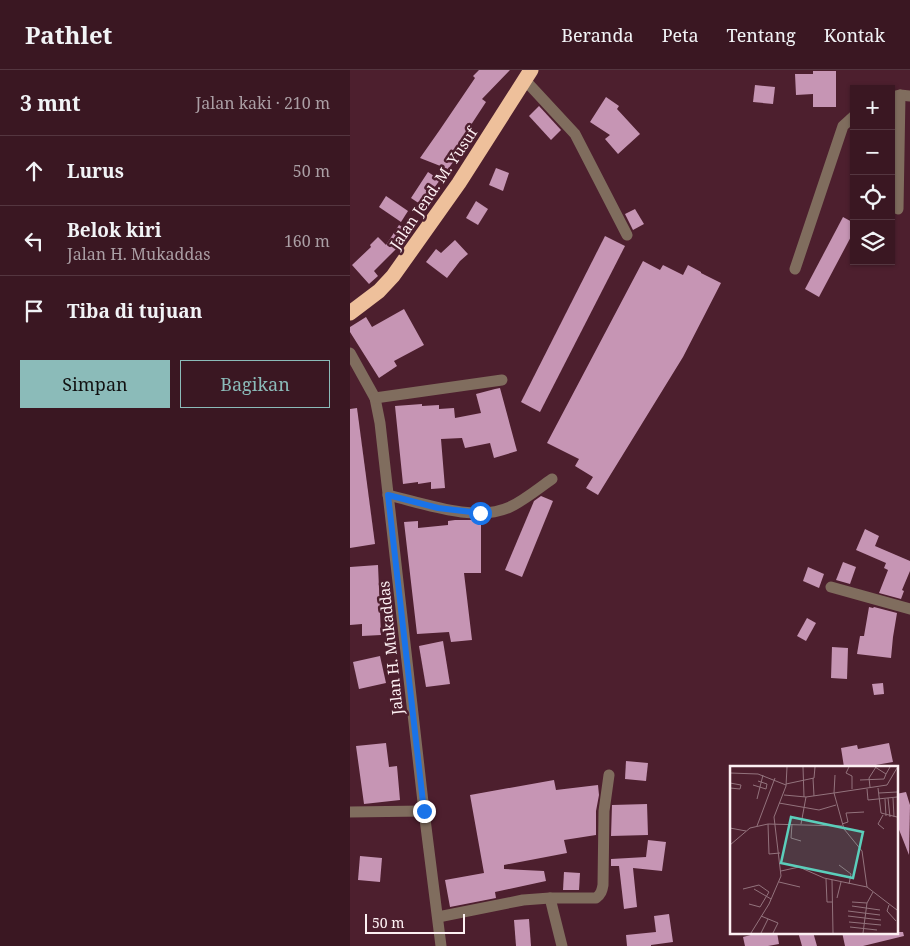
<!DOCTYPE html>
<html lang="id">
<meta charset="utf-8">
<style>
:root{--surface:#3a1722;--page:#45242f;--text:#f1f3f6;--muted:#ab9fa5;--line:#543640;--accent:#8bbbb9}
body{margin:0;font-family:"Noto Serif",serif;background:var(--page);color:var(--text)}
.controls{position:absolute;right:15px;top:15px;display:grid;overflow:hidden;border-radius:0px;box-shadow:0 1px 4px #0004}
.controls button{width:45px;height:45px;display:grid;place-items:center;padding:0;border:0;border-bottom:1px solid var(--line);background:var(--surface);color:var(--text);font:25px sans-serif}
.scale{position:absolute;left:15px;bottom:12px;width:100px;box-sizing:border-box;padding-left:5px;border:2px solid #fdf0f3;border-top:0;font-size:14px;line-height:18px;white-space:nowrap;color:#fdf0f3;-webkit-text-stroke:4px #4d1f2e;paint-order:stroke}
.stop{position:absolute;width:15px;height:15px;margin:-11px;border:4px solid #1a73e8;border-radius:50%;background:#fff}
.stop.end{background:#1a73e8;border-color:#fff;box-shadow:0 1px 5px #0008}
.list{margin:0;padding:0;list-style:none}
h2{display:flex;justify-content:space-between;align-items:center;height:65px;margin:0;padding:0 20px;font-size:21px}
h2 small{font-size:16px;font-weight:400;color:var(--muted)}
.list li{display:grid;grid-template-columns:32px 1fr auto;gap:15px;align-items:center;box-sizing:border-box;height:70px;padding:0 20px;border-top:1px solid var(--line)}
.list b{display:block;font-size:19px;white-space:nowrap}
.list p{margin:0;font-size:16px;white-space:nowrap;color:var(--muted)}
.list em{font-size:16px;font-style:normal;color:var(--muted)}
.actions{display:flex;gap:10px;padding:15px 20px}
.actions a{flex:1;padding:11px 0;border:1px solid var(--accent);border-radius:0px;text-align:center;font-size:18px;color:var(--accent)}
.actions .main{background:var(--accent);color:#111}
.icon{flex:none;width:28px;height:28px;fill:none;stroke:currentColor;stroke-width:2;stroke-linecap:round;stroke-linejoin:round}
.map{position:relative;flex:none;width:560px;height:876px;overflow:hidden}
header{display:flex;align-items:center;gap:30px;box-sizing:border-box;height:70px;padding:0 25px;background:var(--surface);border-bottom:1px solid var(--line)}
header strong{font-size:24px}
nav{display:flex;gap:28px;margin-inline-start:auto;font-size:18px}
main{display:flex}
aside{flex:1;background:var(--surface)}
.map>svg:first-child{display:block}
.building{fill:#c695b4}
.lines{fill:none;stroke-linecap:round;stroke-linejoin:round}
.street{stroke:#806d5e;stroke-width:11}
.highway{stroke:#eec09b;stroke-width:15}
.route{stroke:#1a73e8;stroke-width:6}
.labels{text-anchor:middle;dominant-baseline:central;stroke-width:5;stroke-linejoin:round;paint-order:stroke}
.street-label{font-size:15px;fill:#fdf0f3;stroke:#4d1f2e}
.inset-road{fill:none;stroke:#93737d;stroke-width:1}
.view{fill:#5bcebb;fill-opacity:0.15;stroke:#5bcebb;stroke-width:2.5}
.inset-edge{fill:none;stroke:#fdf0f3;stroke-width:2.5}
</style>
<header>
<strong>Pathlet</strong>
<nav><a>Beranda</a><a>Peta</a><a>Tentang</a><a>Kontak</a></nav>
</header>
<main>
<aside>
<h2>3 mnt<small>Jalan kaki · 210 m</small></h2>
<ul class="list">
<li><svg class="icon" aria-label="ahead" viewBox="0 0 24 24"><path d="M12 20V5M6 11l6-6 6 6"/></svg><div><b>Lurus</b></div><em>50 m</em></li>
<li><svg class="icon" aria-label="left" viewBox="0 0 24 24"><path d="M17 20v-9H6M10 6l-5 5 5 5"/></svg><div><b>Belok kiri</b><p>Jalan H. Mukaddas</p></div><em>160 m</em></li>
<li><svg class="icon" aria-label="arrive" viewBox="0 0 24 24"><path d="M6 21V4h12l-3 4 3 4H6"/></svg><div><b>Tiba di tujuan</b></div></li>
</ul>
<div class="actions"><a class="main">Simpan</a><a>Bagikan</a></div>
</aside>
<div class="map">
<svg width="560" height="876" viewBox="0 0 560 876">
<rect width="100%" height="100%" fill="#4d1f2e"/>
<g class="building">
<path d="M 129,0 L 160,0 L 132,29 L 136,32 L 115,64 L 121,68 L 98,99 L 70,88 L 89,61 L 125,8 L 123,6 Z"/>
<path d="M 463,1 L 486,1 L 486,37 L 463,37 L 463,24 L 446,25 L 445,4 L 463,4 Z"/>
<path d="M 405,15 L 425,17 L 423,34 L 403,32 Z"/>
<path d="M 256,27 L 269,36 L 267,39 L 290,64 L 268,84 L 255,69 L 260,65 L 240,52 Z"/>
<path d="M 189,36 L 211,60 L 201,70 L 179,46 Z"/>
<path d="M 146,98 L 159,103 L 153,121 L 139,115 Z"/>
<path d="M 78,102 L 90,110 L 81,122 L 82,123 L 73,136 L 61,128 Z"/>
<path d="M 36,126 L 58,141 L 51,152 L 29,137 Z"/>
<path d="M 126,131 L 138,139 L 128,155 L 116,148 Z"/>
<path d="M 285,139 L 294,154 L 283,160 L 275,144 Z"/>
<path d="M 493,147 L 504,153 L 504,161 L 469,227 L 455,219 Z"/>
<path d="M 49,155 L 62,163 L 55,173 L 53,172 L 24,201 L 28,206 L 19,214 L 2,195 L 21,177 L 20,175 L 28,167 L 36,175 Z"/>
<path d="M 255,166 L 275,176 L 190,342 L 171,332 Z"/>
<path d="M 105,170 L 118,184 L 110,191 L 97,208 L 76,192 L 86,179 L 91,183 Z"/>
<path d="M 293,191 L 310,200 L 313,195 L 333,205 L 338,195 L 351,202 L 351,203 L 371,213 L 333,287 L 248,425 L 236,418 L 243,407 L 225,396 L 229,389 L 197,373 Z"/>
<path d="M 54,239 L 74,275 L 44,291 L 47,296 L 29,308 L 0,262 L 0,257 L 16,247 L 22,257 Z"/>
<path d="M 150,318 L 167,381 L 144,388 L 140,373 L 115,378 L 112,368 L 91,369 L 95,418 L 81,419 L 81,412 L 68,414 L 68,412 L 53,414 L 45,336 L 72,334 L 72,336 L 89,335 L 89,339 L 104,338 L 105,348 L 131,343 L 126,324 L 145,319 Z"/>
<path d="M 7,338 L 25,474 L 0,478 L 0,339 Z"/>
<path d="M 191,426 L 203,431 L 172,507 L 155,500 L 184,431 Z"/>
<path d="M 105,450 L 131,450 L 131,503 L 114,503 L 122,570 L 101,572 L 99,562 L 67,564 L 54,452 L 68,451 L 68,458 L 98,455 L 98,451 Z"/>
<path d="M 515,459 L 529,466 L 525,476 L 560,491 L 560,501 L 552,520 L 554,521 L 551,529 L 529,523 L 538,500 L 534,498 L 536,493 L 506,480 Z"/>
<path d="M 493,492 L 506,497 L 500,514 L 486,510 Z"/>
<path d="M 28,495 L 31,565 L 12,566 L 12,554 L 0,555 L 0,497 Z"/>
<path d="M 458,497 L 474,504 L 469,518 L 453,511 Z"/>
<path d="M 519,537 L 523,538 L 524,537 L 547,543 L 543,567 L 541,588 L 507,584 L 510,566 L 514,566 Z"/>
<path d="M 457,548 L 466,553 L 456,571 L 447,566 Z"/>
<path d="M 93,571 L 100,614 L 76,617 L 69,576 Z"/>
<path d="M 482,577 L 498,578 L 497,609 L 481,608 Z"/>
<path d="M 30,586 L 36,613 L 9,619 L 3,592 Z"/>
<path d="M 533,613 L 534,624 L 524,625 L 522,614 Z"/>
<path d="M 36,673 L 39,697 L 47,696 L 50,730 L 14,734 L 6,676 Z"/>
<path d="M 539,673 L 543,692 L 514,697 L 494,697 L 491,678 L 507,675 L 508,679 Z"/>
<path d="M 276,691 L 298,693 L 296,711 L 275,709 Z"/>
<path d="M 204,710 L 206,720 L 248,715 L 249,725 L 246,741 L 246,765 L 214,770 L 217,783 L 154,795 L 154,799 L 194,801 L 196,811 L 145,822 L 146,828 L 100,837 L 95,810 L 134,803 L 120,725 Z"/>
<path d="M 556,722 L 560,735 L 559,785 L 546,752 L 546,724 Z"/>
<path d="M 297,734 L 298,765 L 261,766 L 262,735 Z"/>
<path d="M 298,770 L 316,772 L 312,801 L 283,798 L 287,837 L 274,839 L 269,796 L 261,796 L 261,789 L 296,787 Z"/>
<path d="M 10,786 L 32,788 L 30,812 L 8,810 Z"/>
<path d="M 214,802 L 230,803 L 229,820 L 213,820 Z"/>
<path d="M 319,844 L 323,872 L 301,875 L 301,876 L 277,876 L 276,865 L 306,862 L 304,846 Z"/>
<path d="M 179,849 L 181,876 L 166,876 L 164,850 Z"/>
<path d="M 412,862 L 427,862 L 429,874 L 418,876 L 395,876 L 393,867 Z"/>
<path d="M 448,862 L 463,862 L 467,876 L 452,876 Z"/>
<path d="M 492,862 L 553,862 L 554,866 L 513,876 L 495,876 Z"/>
</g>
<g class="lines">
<g class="street">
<path d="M 174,9 L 225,64 L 277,165"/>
<path d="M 541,27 L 550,25 L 560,26"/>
<path d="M 548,139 L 550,25"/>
<path d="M 445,199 L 493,56 L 504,46"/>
<path d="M 0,283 L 25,328 L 30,353 L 74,741 L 91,876"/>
<path d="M 25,328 L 152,310"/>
<path d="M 38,425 C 73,433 125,453 160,437 C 175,430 189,418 202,409"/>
<path d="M 481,517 L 560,539"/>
<path d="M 0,742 L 74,741"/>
<path d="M 200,828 L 212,876"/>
<path d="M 88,847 L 173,830 L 200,828 L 246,828 C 251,824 252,821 253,815 L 254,741 L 259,705"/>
</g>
<path class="highway" d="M 0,243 L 29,221 L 43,206 L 109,113 L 181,0"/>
</g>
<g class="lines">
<path class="route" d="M 74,741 L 38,425 L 88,438 L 130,443"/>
</g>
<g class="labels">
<g class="street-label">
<text transform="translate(83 118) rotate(-56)">Jalan Jend. M. Yusuf</text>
<text transform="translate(40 578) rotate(-96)">Jalan H. Mukaddas</text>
</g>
</g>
<g transform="translate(380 696)">
<rect width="168" height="168" fill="#4d1f2e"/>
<path class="inset-road" d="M 73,1 L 74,31M 119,1 L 116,7 L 122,10 L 122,23M 145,1 L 156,8 L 160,1M 167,2 L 157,19 L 104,27 L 114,63 L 132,85 L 137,121 L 167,144M 0,7 L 28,8 L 56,19M 83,12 L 84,30M 130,14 L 154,13 L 156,8M 0,17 L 11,19 L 10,23 L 0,22M 56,18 L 84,12 L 85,1M 23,19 L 36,23 L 37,18 L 28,15M 140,21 L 139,12 L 146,1M 148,22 L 151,47 L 167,51M 137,23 L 138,34 L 167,31M 149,27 L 167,26M 54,29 L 76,31 L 104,27 L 105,9M 158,32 L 160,51M 163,32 L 164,51M 27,33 L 33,9M 155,33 L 156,50M 49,37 L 89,44 L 106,39M 153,49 L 148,58 L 154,63M 38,58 L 39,88 L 50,87M 62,58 L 61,72 L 71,75M 71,58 L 76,31M 112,58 L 118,56 L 116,47 L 134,46M 27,60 L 45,12M 0,62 L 16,65M 0,79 L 20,62 L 38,58 L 112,60M 109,99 L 121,108 L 119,118M 51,105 L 69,101 L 94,112 L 137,121M 96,113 L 97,136 L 102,136M 102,114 L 103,167M 49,116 L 70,121M 13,123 L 29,119 L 39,126 L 30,141 L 19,138M 24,123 L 41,133M 107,132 L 111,116M 122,136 L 137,137M 159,139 L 157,145 L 166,155M 122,140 L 150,144M 118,145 L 150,149M 31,150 L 48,157 L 43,167M 118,150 L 151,154M 119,156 L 151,159M 120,161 L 147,164M 21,167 L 39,138 L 51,110 L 44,51 L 56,20 L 57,1M 31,167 L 38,153M 133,167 L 137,137 L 143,126"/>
<path class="view" d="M 61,51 L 133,66 L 123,112 L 51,97 Z"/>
<rect width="168" height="168" class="inset-edge"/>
</g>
</svg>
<div class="controls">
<button>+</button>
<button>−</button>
<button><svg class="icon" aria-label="locate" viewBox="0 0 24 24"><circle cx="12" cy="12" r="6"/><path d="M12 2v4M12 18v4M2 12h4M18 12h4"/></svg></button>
<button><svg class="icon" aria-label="layers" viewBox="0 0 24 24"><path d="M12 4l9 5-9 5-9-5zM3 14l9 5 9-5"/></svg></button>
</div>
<div class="scale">50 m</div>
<div class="stop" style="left:130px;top:443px"></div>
<div class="stop end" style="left:74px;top:741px"></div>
</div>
</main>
